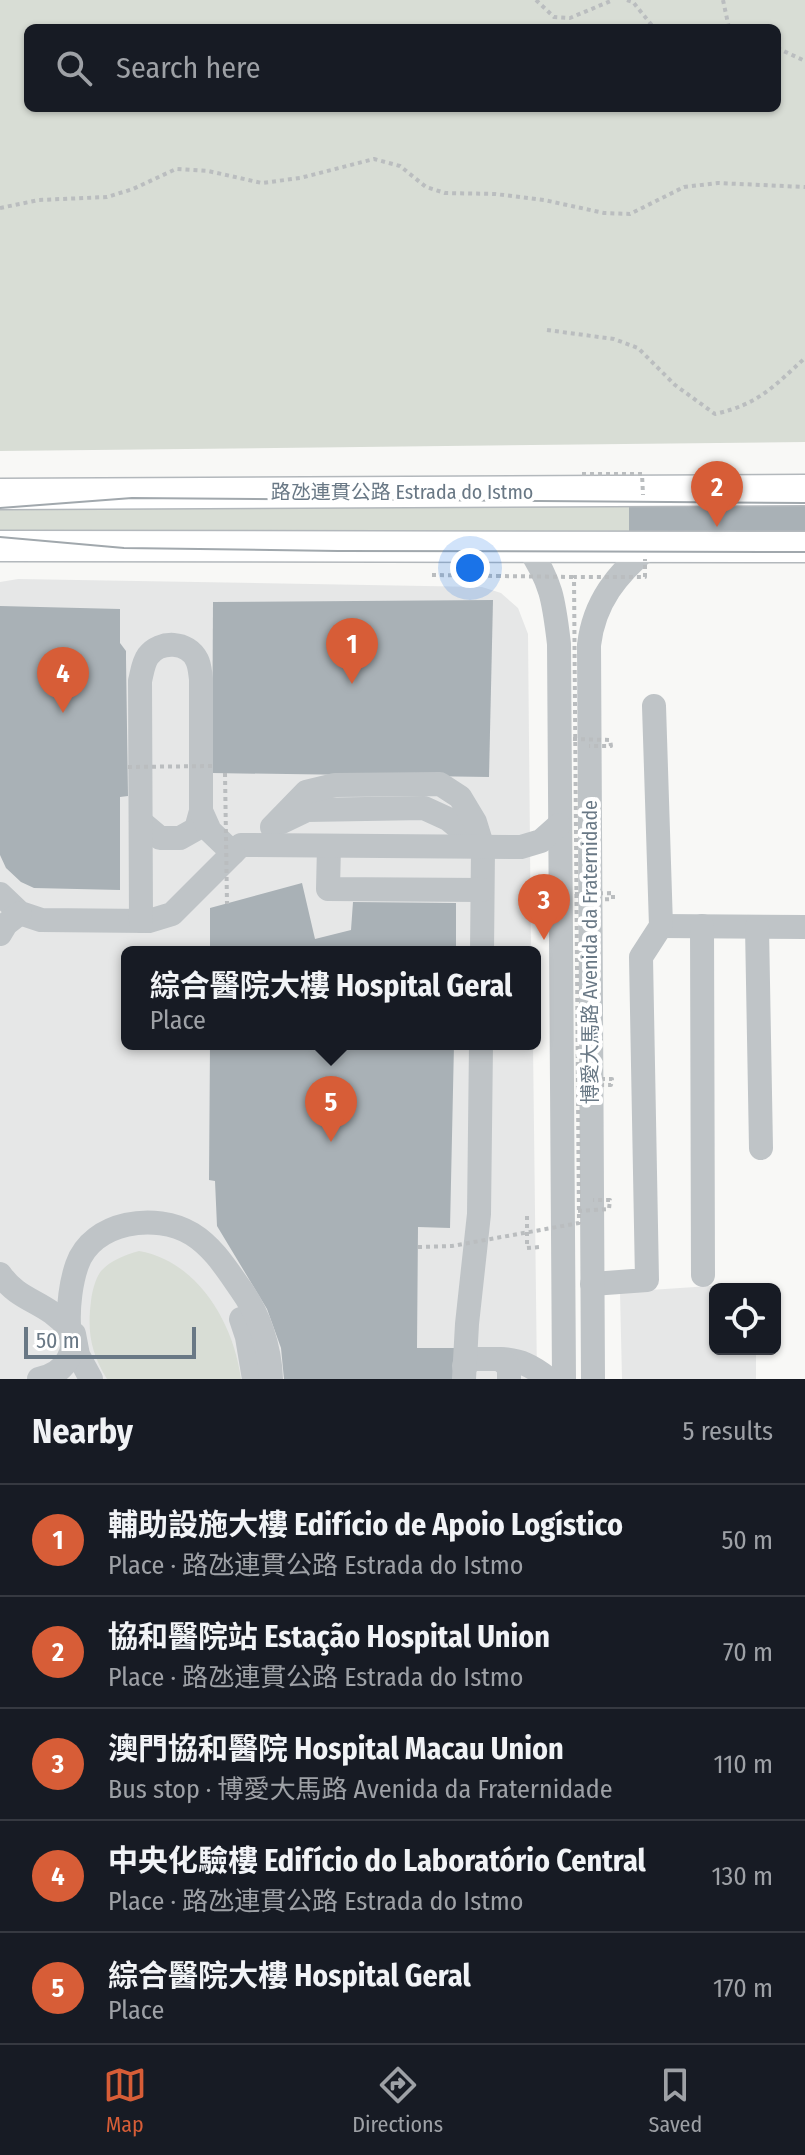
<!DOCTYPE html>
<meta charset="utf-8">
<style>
:root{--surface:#171b24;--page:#242831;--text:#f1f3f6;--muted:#9ea1a6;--line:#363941;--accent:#d75d37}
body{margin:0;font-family:"Fira Sans Condensed","Noto Sans SC",sans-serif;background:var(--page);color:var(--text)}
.controls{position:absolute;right:24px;bottom:24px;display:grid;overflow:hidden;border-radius:12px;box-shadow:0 2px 6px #0004}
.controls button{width:72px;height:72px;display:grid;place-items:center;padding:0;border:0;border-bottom:2px solid var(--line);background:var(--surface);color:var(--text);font:40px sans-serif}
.scale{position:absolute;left:24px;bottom:20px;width:172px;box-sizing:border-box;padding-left:8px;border:4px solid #697885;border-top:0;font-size:22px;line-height:28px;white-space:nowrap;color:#697885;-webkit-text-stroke:6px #fff;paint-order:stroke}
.you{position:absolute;left:470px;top:568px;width:28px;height:28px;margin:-20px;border:6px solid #fff;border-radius:50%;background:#1a73e8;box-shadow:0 0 0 12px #1a73e833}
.badge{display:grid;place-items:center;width:52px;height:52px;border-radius:50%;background:var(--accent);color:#fff;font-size:26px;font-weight:700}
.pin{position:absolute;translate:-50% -66px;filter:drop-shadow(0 2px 4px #0008)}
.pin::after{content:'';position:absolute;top:42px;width:28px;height:24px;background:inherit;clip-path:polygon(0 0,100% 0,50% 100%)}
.popup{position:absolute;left:121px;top:946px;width:420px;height:104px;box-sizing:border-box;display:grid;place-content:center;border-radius:12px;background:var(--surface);filter:drop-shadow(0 2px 6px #0005);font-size:26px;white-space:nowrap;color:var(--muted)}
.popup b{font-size:30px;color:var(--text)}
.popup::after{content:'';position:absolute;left:50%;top:100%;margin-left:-16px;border:16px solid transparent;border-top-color:var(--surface)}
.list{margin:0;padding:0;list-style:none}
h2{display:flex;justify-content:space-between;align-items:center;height:104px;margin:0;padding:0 32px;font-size:34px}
h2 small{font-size:26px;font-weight:400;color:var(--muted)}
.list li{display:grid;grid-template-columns:52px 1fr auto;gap:24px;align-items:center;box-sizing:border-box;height:112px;padding:0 32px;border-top:2px solid var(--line)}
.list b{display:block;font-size:30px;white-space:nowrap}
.list p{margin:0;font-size:26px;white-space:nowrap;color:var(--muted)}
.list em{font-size:26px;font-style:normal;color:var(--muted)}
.icon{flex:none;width:44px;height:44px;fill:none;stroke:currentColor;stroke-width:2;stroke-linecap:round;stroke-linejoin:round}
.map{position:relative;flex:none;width:805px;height:1379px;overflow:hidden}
.search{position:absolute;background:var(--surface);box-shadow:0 2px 6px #0004;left:24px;right:24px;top:24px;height:88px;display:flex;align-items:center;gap:20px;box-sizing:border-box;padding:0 28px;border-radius:12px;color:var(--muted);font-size:30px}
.sheet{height:664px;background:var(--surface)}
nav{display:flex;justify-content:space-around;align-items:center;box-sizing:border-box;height:112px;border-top:2px solid var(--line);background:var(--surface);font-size:22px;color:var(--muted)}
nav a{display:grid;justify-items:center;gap:4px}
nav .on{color:var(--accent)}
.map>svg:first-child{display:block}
.built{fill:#e6e7e7}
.green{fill:#d8ddd5;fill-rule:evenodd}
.building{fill:#a9b1b6}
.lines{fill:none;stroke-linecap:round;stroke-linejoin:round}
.major-casing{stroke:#b3b8bc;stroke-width:33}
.path{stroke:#babdbf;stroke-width:4;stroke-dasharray:4 4;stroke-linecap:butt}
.minor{stroke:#bfc4c7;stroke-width:24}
.major{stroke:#fff;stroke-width:30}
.tram{stroke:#a1a8ad;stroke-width:2}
.path-bridge{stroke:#babdbf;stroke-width:4;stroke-dasharray:4 4;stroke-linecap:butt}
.labels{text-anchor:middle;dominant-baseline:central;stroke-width:8;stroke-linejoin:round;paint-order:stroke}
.street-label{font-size:20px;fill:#697885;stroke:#fff}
</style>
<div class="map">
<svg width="805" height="1379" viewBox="0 0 805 1379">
<rect width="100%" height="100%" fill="#f8f8f6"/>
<g class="built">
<path d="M 18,579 L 482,587 L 501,593 L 518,608 L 528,634 L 531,952 L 127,952 L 127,1044 L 533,1044 L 537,1379 L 0,1379 L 0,582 Z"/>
<path d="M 755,1283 L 755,1289 L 715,1289 L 715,1349 L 756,1349 L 756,1379 L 622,1379 L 620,1292 Z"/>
</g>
<g class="green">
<path d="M 0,0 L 805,0 L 805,442 L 0,451 ZM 28,28 L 777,28 L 777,108 L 28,108 Z"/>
<path d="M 805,499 L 805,540 L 0,534 L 0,503 Z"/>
<path d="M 139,1251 C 198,1261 234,1324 241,1379 L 107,1379 C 91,1353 87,1332 91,1301 C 92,1292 95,1279 101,1271 C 111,1260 125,1255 139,1251 Z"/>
</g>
<g class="building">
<rect x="629" y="495" width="176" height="64"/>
<path d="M 493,600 L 489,777 L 212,773 L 213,602 Z"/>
<path d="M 0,606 L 120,609 L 120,643 L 126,651 L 126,659 L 128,796 L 120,797 L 120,890 L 34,888 L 21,882 L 6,868 L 0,855 Z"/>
<path d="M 302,883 L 315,939 L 351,930 L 353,902 L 456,903 L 456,952 L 210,952 L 210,908 Z"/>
<path d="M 210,1044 L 454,1044 L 450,1228 L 418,1227 L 417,1348 L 454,1348 L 454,1379 L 284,1379 L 281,1348 L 267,1309 L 217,1226 L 215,1181 L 209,1180 Z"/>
</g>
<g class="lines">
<g class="major-casing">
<g id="major">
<path d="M 0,494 L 805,490"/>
<path d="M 0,546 L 805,547"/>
</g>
</g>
<g class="path">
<path d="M 536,0 L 554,17 L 570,18 L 613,0"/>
<path d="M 627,0 L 633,2 L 654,28"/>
<path d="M 723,0 L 729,28"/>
<path d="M 777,48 L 805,61"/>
<path d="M 0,208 L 39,200 L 107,197 L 133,189 L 176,169 L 208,171 L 262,183 L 300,178 L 374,159 L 400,166 L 426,187 L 445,193 L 495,194 L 544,200 L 604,213 L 630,214 L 684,187 L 718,183 L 805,187"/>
<path d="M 547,330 L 614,339 L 638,348 L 675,385 L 715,414 C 759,404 773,387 805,358"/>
<path d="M 432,575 L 497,576"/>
<path d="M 527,1216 L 527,1248 L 540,1247"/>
</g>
<g class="minor">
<path d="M 527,546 C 552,582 554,602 559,644 L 564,1379"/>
<path d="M 141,822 L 160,838 L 180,838 L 196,829 L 201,811"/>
<path d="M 282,822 L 307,810 L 424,808 L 448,819 L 483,848"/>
<path d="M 272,827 L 306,792 L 335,785 L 440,784 L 460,797 L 475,822 L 483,848 L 482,952"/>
<path d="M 329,846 L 328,889 L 482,890"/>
<path d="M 0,894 L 20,913 L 41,920 L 149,921 L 172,914 L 241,845 L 521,847 L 541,841 L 559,825"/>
<path d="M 141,921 L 140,681 C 142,673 143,663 148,656 C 160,640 188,641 197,660 C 200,666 200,673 201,679 L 201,811 L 210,831 L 233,853"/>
<path d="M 661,926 L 805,927"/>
<path d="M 702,926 L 703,1275"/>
<path d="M 757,927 L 761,1148"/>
<path d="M 0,934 L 6,924 L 20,913"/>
<path d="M 0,1274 C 20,1303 46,1300 69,1329"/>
<path d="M 592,1284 L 647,1280 L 641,957 L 661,926 L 654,706"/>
<path d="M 241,1319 L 247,1337 L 254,1379"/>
<path d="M 74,1334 L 78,1355 L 91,1379"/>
<path d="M 500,1359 C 521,1360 532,1366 549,1379"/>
<path d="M 464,1366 L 473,1359 L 500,1359 L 509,1367 L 509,1379"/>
<path d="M 39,1379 C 51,1376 62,1371 68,1359 C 76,1345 70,1338 69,1325 C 68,1306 71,1282 77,1265 C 92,1221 156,1212 192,1234 C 213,1247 226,1268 240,1288 C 259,1314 270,1347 271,1379"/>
<path d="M 464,1379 L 467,1324 L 479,1214 L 481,1044"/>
<path d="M 593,1379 L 589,645 C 594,602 617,574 650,546"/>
</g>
<use href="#major" class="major"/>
<g class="tram">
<path d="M 0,508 L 132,498 L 805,503"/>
<path d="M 0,537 L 124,548 L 338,551 L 805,552"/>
</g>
<g class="path-bridge">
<path d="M 582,474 L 642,474 L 643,495"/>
<path d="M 497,576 L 574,577"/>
<path d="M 573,739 L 610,740 L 611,746 L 589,746"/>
<path d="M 128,767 L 213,766"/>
<path d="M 225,773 L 227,904"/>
<path d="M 575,894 L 613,893 L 613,899 L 590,900"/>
<path d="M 577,1079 L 612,1079 L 611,1085 L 591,1085"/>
<path d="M 578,1211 L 609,1209 L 610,1200 L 593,1200"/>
<path d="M 418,1247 L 452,1246 L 579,1223 L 574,577 L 645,577 L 645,559"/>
</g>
</g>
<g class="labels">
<g class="street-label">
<text x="402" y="492">路氹連貫公路 Estrada do Istmo</text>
<text transform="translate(590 952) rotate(-90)">博愛大馬路 Avenida da Fraternidade</text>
</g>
</g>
</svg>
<div class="controls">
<button><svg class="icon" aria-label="locate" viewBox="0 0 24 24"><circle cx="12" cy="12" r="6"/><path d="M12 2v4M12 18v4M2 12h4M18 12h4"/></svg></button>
</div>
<div class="scale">50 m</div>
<div class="you"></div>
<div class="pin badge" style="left:352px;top:684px">1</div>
<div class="pin badge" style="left:717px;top:527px">2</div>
<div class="pin badge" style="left:544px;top:940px">3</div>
<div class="pin badge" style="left:63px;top:713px">4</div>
<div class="pin badge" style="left:331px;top:1142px">5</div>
<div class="popup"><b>綜合醫院大樓 Hospital Geral</b>Place</div>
<div class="search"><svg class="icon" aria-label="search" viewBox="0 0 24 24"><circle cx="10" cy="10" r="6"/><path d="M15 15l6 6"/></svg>Search here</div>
</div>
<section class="sheet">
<h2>Nearby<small>5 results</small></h2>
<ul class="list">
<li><span class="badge">1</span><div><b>輔助設施大樓 Edifício de Apoio Logístico</b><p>Place · 路氹連貫公路 Estrada do Istmo</p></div><em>50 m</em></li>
<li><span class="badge">2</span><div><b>協和醫院站 Estação Hospital Union</b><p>Place · 路氹連貫公路 Estrada do Istmo</p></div><em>70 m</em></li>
<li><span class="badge">3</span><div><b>澳門協和醫院 Hospital Macau Union</b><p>Bus stop · 博愛大馬路 Avenida da Fraternidade</p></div><em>110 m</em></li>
<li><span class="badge">4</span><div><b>中央化驗樓 Edifício do Laboratório Central</b><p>Place · 路氹連貫公路 Estrada do Istmo</p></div><em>130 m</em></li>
<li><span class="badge">5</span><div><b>綜合醫院大樓 Hospital Geral</b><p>Place</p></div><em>170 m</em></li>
</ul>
</section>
<nav>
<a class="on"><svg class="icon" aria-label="map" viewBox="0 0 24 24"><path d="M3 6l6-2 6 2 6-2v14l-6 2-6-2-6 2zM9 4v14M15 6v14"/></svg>Map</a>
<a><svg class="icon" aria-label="directions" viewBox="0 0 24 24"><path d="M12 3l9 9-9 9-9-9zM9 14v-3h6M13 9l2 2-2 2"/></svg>Directions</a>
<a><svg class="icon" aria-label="saved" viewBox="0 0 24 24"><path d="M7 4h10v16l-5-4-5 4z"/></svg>Saved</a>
</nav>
